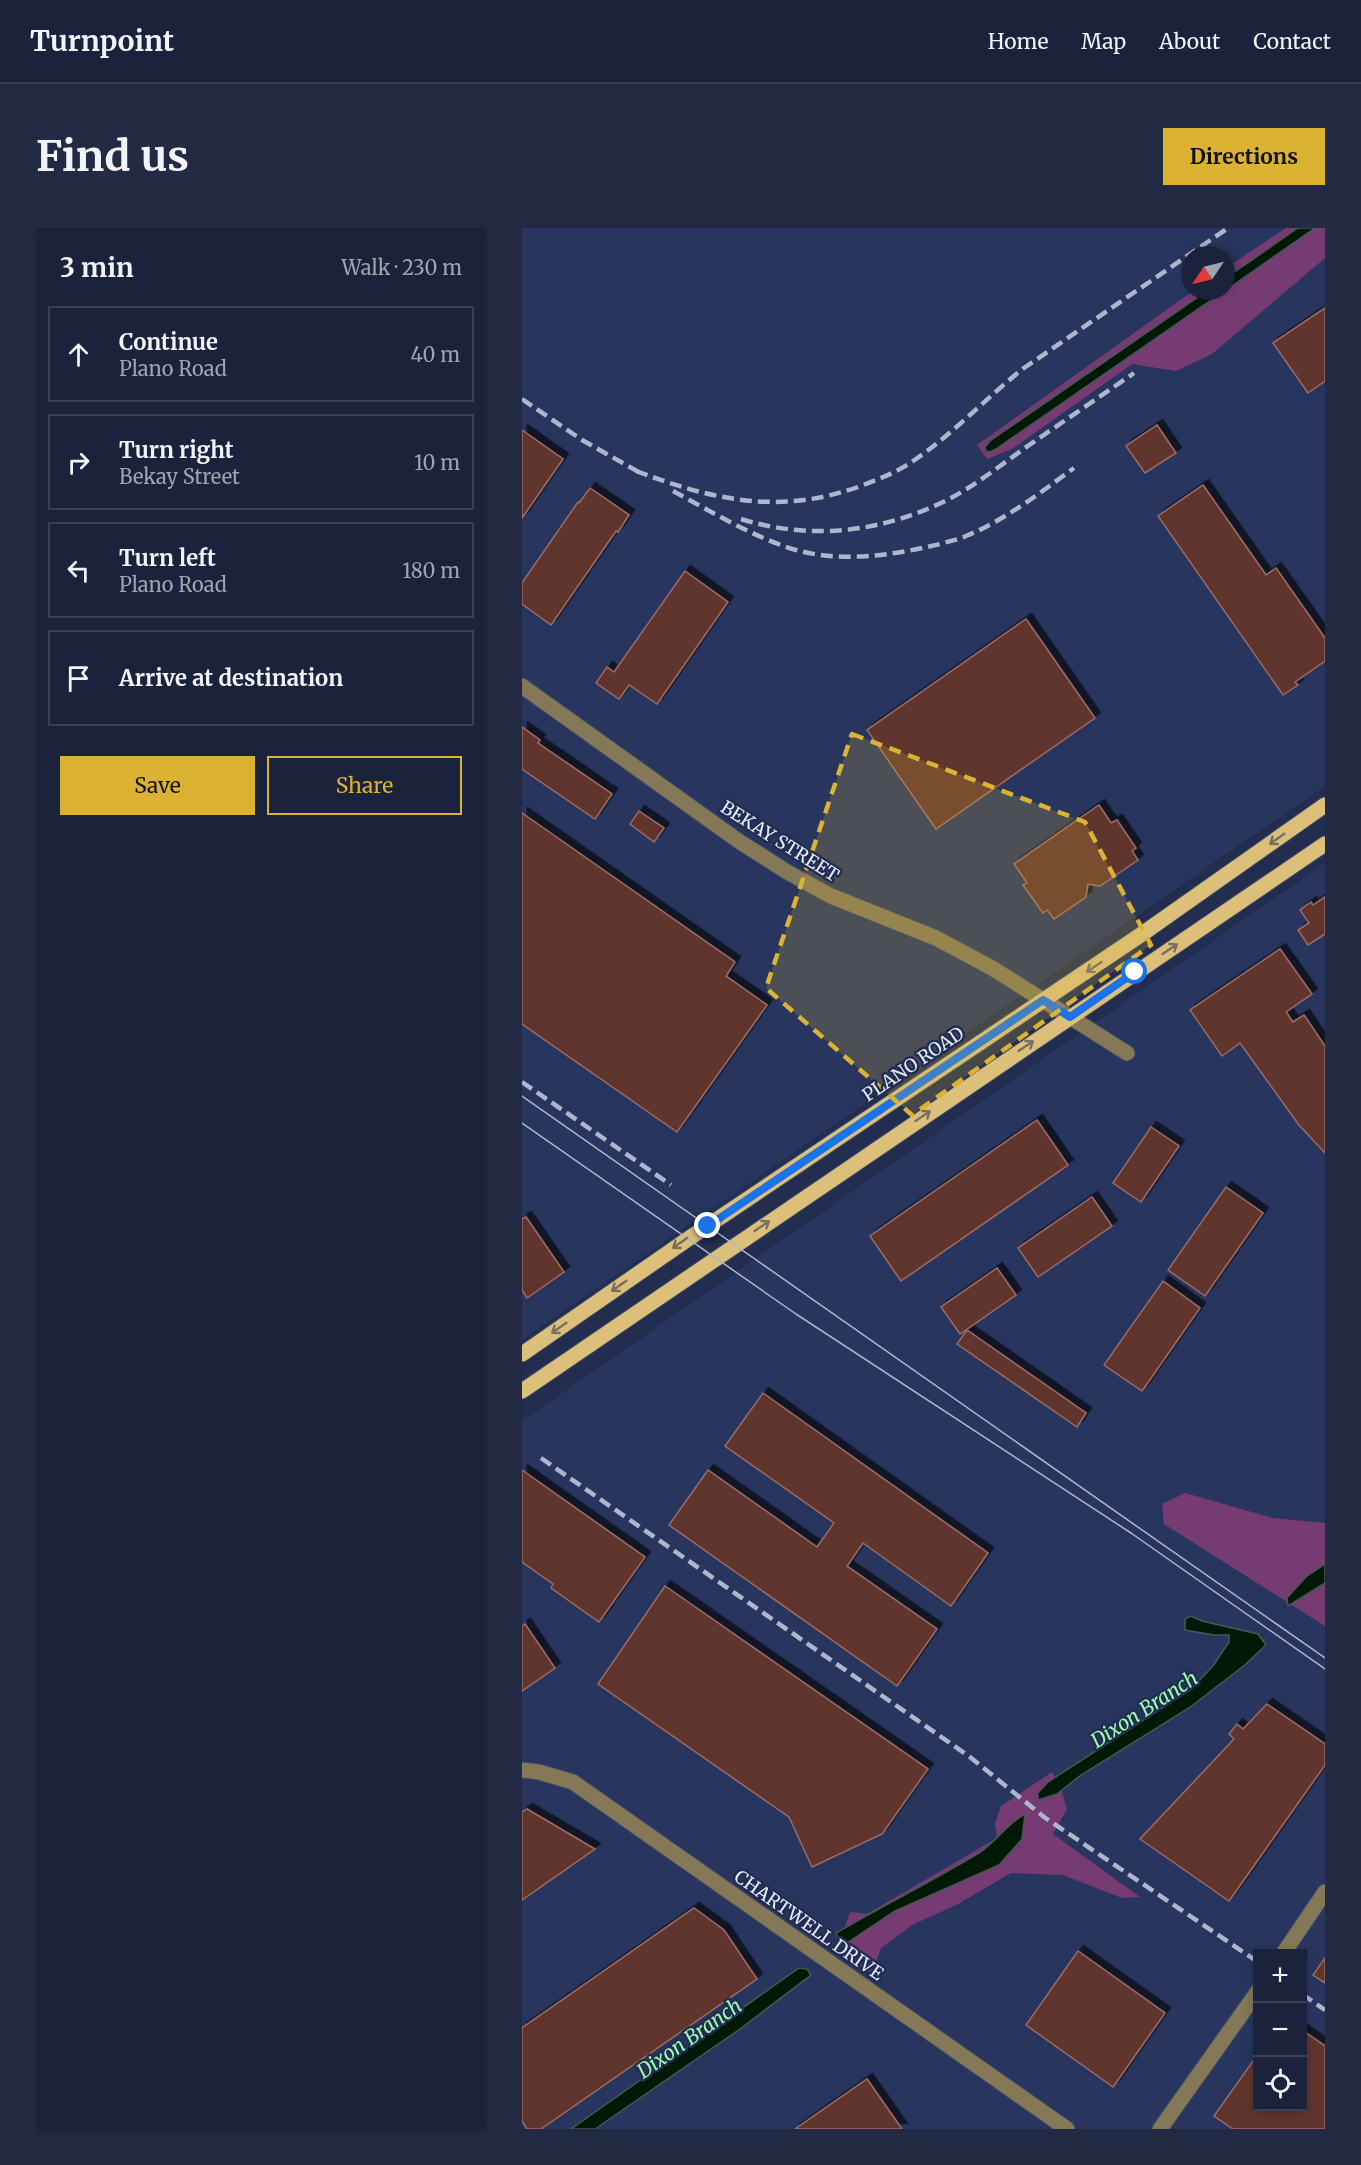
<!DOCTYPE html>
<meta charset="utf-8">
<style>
:root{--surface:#1a223c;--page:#232a43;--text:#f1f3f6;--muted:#9fa4af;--line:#383f56;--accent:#dcb233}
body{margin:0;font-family:Merriweather,serif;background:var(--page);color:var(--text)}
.controls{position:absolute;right:18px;bottom:18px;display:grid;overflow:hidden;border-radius:0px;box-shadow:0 3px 9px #0003}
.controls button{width:54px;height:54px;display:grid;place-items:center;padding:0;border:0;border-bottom:2px solid var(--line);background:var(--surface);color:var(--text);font:30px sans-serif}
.compass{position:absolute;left:659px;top:18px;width:54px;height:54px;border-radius:50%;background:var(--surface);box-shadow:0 3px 9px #0003;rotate:235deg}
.stop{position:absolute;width:18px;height:18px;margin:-14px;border:4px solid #1a73e8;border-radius:50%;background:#fff}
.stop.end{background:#1a73e8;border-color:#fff;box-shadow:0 2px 6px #0008}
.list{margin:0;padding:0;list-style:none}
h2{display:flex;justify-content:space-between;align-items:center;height:78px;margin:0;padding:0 24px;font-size:26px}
h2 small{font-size:20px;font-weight:400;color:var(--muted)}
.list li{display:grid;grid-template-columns:39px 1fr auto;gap:18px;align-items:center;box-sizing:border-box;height:96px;margin:0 12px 12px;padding:0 12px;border:2px solid var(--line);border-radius:0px}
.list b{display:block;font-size:22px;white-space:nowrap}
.list p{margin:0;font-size:20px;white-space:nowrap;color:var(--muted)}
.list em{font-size:20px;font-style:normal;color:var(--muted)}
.actions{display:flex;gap:12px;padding:18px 24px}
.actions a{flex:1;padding:14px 0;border:2px solid var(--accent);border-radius:0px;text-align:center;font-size:21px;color:var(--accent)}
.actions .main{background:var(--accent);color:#111}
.icon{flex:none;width:33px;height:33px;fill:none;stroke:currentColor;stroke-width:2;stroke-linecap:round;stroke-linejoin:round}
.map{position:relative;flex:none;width:803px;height:1901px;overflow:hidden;border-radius:0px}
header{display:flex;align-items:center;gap:36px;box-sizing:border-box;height:84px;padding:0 30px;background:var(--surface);border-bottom:2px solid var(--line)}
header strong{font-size:28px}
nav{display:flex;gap:33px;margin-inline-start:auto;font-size:21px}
.intro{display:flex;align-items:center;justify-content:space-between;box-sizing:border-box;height:144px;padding:0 36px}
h1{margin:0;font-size:42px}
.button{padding:15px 27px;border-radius:0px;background:var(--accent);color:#111;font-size:21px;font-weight:700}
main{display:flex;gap:36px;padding:0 36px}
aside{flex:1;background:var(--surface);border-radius:0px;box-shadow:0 3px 9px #0003}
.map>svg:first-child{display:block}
.built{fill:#28365f;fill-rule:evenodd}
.forest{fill:#763b73}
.water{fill:#031908;stroke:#465852;stroke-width:1.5}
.building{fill:#60342e;stroke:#9c6b63;stroke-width:1.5;filter:url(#shadow)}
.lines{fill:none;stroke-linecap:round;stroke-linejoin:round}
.minor-casing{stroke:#3d4868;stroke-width:17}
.major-casing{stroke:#3d4868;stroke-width:17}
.minor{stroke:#857857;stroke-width:15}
.major{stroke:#dcc079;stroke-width:15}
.tram{stroke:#aeb6cd;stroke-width:1.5}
.rail{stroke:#aeb6cd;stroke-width:4.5;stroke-dasharray:12 6;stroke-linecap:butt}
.oneway{stroke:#766f62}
.route{stroke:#1a73e8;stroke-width:8}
.marked{fill:#dcb233;fill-opacity:0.2;stroke:#dcb233;stroke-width:4.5;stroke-dasharray:12 8;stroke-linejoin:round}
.labels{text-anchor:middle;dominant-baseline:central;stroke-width:5;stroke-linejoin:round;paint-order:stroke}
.street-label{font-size:18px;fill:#e4ebfe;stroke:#222d50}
.water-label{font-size:20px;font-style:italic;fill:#9bfcad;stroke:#222d50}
</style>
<header>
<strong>Turnpoint</strong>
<nav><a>Home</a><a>Map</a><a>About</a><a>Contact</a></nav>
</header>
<div class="intro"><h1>Find us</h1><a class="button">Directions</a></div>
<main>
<aside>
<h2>3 min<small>Walk · 230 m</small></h2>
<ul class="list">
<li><svg class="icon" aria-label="ahead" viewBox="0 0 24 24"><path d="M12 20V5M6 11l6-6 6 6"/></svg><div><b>Continue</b><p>Plano Road</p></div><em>40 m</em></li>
<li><svg class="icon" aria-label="right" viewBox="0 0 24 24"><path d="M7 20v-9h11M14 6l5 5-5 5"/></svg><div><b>Turn right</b><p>Bekay Street</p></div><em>10 m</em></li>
<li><svg class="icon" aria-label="left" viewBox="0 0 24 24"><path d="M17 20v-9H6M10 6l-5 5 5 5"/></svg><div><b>Turn left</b><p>Plano Road</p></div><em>180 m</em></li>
<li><svg class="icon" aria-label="arrive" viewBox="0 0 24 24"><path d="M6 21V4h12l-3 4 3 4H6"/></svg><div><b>Arrive at destination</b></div></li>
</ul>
<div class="actions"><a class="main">Save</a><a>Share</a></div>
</aside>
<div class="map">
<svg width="803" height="1901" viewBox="0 0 803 1901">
<defs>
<filter id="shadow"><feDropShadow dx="5.5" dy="-5.5" stdDeviation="0" flood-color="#0009"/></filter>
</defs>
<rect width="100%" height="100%" fill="#222d50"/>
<g class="built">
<path d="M 0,0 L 803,0 L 803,558 L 0,1112 ZM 668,27 L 704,27 L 704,63 L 668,63 Z"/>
<path d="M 803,635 L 803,1901 L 0,1901 L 0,1193 ZM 736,1726 L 780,1726 L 780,1878 L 736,1878 Z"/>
</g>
<g class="forest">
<path d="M 764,0 L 803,0 L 803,30 L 690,126 L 654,143 L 610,136 L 490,221 L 465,231 L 455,217 L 671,63 L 704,63 L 704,40 Z"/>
<path d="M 663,1265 L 751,1290 L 803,1295 L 803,1398 L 642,1296 L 640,1276 Z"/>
<path d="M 530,1544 L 540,1564 L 545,1581 L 531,1606 L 618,1669 L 600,1670 L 541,1647 L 489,1645 L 436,1676 L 392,1696 L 359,1720 L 350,1746 L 322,1728 L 321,1705 L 328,1684 L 345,1686 L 475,1610 L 473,1596 L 479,1578 Z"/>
</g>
<g class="water">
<path d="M 776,0 L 793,0 L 704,62 L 704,50 Z"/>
<path d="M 685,63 L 702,63 L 474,221 L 468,224 L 464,223 L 463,219 L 468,213 Z"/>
<path d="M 803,1336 L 803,1355 L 766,1378 L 765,1370 L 784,1349 Z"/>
<path d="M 669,1388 L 680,1393 L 736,1406 L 744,1417 L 724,1436 L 667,1480 L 559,1547 L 535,1566 L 516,1572 L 516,1565 L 526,1554 L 668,1462 L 691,1438 L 707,1414 L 707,1407 L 692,1407 L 663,1402 L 663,1391 Z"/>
<path d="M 503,1586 L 500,1611 L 477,1637 L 373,1683 L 325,1715 L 318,1715 L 314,1705 C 361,1678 410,1653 457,1625 C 474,1614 485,1596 503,1586 Z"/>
<path d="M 277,1740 L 285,1741 L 289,1747 L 218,1801 L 73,1901 L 49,1901 Z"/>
</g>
<g class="building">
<path d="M 803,80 L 803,153 L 786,165 L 751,115 Z"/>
<path d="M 635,197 L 654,225 L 623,245 L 604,218 Z"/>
<path d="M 0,202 L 41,231 L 0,290 Z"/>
<path d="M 681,257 L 744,347 L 754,340 L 803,410 L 803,433 L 773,454 L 776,457 L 761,467 L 636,288 Z"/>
<path d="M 68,260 L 107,287 L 96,304 L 94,303 L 29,397 L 0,376 L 0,355 L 56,274 L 57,275 Z"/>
<path d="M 163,343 L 206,374 L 135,476 L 107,457 L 97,471 L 74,455 L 85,439 L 92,444 Z"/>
<path d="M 504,391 L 573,490 L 414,601 L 345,502 Z"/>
<path d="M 0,499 L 18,512 L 16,515 L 90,566 L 73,591 L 0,541 Z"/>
<path d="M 577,577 L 589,595 L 595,592 L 614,620 L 610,623 L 616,632 L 578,658 L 566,656 L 564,669 L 532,691 L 525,682 L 521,685 L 501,657 L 505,655 L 492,636 Z"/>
<path d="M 117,583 L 142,600 L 132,614 L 108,596 Z"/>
<path d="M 0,585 L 213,734 L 204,748 L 245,777 L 155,904 L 0,796 Z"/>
<path d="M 803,669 L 803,706 L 786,717 L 776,702 L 787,695 L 778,682 L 789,674 L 791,677 Z"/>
<path d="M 758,721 L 790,766 L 764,784 L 771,794 L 782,787 L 803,818 L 803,925 L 777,897 L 718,815 L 700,828 L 668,782 Z"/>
<path d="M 515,892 L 546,937 L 379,1053 L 348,1008 Z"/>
<path d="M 629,899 L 657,918 L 619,974 L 591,955 Z"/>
<path d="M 704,959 L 741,985 L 683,1068 L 646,1042 Z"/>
<path d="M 570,969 L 590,998 L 516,1049 L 496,1020 Z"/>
<path d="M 4,989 L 42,1044 L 5,1070 L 0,1062 L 0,991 Z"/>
<path d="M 475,1040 L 494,1067 L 438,1106 L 419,1079 Z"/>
<path d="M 641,1053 L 678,1080 L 620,1163 L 582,1137 Z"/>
<path d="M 445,1102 L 564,1185 L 555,1199 L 435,1116 Z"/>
<path d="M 241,1165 L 466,1325 L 429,1378 L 341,1315 L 325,1338 L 415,1401 L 375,1458 L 147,1297 L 186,1242 L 295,1319 L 312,1295 L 203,1218 Z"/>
<path d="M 0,1242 L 123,1329 L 77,1394 L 29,1360 L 31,1356 L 0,1334 Z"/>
<path d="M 143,1358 L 406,1541 L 360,1606 L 290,1639 L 267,1589 L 76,1456 Z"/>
<path d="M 3,1396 L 33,1440 L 0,1463 L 0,1398 Z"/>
<path d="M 745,1476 L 803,1516 L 803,1537 L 707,1673 L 618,1611 L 712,1511 L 707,1506 L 715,1496 L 721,1501 Z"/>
<path d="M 5,1581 L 73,1621 L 0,1672 L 0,1584 Z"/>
<path d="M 172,1680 L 202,1702 L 235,1751 L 19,1901 L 5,1901 L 0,1893 L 0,1800 Z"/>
<path d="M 556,1723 L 643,1785 L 591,1859 L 504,1797 Z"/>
<path d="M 803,1730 L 803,1755 L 791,1747 Z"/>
<path d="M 780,1802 L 803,1818 L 803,1901 L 711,1901 L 692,1888 L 736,1826 L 736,1878 L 780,1878 Z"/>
<path d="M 345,1851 L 380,1901 L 273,1901 Z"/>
</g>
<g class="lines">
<g class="minor-casing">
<g id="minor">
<path d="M 0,458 L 218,614 L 267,645 L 309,668 L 414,710 L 470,740 L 605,825"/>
<path d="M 0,1542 L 17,1544 L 51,1554 L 545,1901"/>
<path d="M 761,1726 L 803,1664"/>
<path d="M 638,1901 L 736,1763"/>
</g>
</g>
<g class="major-casing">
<g id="major">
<path d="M 0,1126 L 166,1011 L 620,706 L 803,577"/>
<path d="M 0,1163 L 803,616"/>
</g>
</g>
<use href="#minor" class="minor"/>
<use href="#major" class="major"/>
<g class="tram">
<path d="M 0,868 L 803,1430"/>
<path d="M 0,895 L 274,1086 L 609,1305 L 803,1441"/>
</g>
<g class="rail">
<path d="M 0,171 L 60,212 L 122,247"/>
<path d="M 114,243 C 191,272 256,287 336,259 C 357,251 376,244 394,231 C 433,204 465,169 502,140 L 706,0"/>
<path d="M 151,263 C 188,283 233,310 274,322 C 321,335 372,327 418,316 C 427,313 436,312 444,308 C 483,292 518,265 552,240"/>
<path d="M 219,291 C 287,312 355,305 419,275 C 449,261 476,239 503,220 C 539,195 576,170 612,145"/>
<path d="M 0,854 L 149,957"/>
<path d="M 19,1230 L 448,1529 L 522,1589 L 736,1734"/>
<path d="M 780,1766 L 803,1782"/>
</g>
</g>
<defs><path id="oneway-shaft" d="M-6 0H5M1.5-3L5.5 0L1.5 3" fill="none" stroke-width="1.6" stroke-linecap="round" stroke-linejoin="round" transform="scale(1.5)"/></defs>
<g class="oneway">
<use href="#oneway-shaft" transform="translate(755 611) rotate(145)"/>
<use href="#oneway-shaft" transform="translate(648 721) rotate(-34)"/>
<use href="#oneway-shaft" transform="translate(572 739) rotate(146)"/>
<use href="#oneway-shaft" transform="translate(504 818) rotate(-34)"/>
<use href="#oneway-shaft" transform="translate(401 888) rotate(-34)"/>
<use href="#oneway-shaft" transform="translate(240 998) rotate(-34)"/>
<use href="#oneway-shaft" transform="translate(158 1015) rotate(145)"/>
<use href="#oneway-shaft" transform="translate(97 1058) rotate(145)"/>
<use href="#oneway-shaft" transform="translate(37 1100) rotate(145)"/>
</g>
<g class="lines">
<path class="route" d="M 186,998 L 521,772 L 548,789 L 613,744"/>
</g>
<path class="marked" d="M 330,506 L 563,594 L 629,717 L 390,887 L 244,760 Z"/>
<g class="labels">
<g class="street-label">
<text transform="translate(258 613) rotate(32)">BEKAY STREET</text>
<text transform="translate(391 836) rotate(-34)">PLANO ROAD</text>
<text transform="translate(287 1697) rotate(35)">CHARTWELL DRIVE</text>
</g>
<g class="water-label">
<text transform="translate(622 1481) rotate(-33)">Dixon Branch</text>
<text transform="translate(167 1810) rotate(-35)">Dixon Branch</text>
</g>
</g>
</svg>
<div class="controls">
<button>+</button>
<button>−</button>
<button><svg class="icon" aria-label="locate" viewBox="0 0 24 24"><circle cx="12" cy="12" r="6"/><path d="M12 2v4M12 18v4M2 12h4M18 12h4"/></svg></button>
</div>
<svg class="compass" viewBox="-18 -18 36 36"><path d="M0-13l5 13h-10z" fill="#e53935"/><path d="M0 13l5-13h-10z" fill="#9fa4af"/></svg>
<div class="stop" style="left:613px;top:744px"></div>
<div class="stop end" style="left:186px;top:998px"></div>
</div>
</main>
